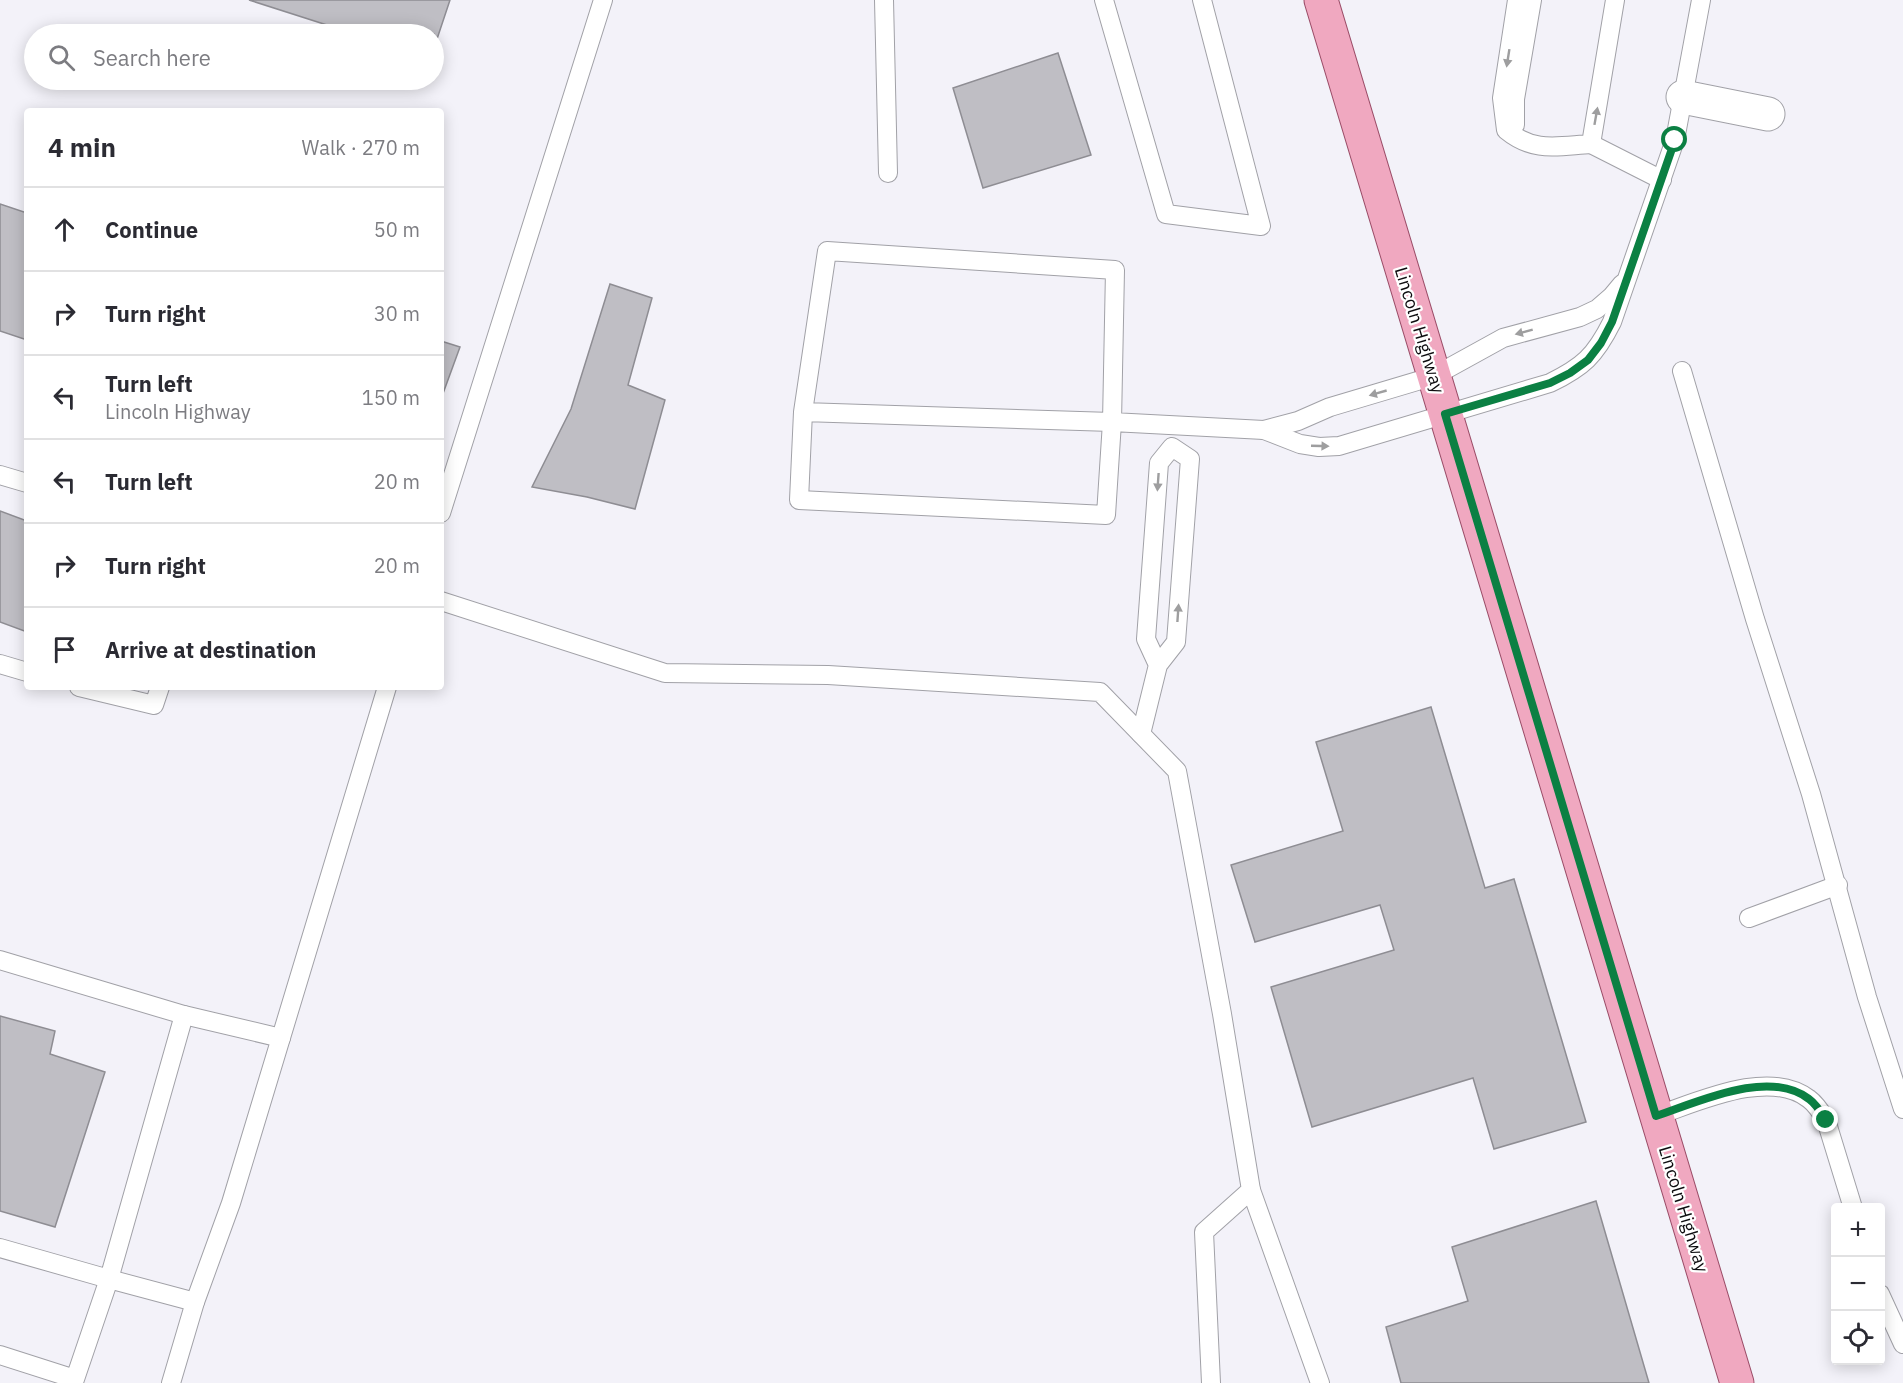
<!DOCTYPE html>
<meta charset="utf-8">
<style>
:root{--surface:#fff;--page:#f7f7f7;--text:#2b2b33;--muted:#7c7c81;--line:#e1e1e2}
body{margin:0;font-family:"IBM Plex Sans",sans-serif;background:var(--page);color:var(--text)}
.controls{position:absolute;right:18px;bottom:18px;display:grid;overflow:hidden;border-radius:6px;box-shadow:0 3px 15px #0003}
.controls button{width:54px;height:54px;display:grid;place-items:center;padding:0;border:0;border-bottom:2px solid var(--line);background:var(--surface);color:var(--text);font:30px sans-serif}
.stop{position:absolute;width:18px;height:18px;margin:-14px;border:4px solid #0b8043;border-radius:50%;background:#fff}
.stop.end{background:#0b8043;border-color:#fff;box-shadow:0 2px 6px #0008}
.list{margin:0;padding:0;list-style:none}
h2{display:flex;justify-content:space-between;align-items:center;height:78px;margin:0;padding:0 24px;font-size:26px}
h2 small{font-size:20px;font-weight:400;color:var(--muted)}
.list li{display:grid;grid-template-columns:39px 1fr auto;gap:18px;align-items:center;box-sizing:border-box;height:84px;padding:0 24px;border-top:2px solid var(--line)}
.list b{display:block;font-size:22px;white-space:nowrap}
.list p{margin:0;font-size:20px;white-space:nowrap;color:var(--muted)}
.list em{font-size:20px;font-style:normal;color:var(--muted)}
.icon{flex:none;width:33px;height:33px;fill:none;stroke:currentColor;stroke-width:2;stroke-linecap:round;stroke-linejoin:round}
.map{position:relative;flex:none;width:1903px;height:1383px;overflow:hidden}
.search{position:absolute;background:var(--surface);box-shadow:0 3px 15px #0003;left:24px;top:24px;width:420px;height:66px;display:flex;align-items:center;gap:15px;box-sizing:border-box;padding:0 21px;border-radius:33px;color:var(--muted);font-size:22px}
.panel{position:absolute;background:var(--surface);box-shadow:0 3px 15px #0003;left:24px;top:108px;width:420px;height:582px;border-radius:6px}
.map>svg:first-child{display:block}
.building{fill:#bfbec4;stroke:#8e8d93;stroke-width:1.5}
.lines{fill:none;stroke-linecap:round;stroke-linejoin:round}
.lane-casing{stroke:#a1a1a7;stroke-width:20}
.street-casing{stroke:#a1a1a7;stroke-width:35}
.primary-casing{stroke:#9a4c67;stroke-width:35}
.lane{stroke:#fff;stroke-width:18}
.street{stroke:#fff;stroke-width:33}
.primary{stroke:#f0a8c0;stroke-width:33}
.oneway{fill:#9e9e9f}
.route{stroke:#0b8043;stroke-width:8}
.labels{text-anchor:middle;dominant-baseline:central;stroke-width:4.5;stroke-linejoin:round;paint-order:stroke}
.street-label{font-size:18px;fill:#0d0c0f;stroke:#fff}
</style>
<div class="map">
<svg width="1903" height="1383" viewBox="0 0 1903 1383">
<rect width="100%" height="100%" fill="#f3f2f9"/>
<g class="building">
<path d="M 249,0 L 450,0 L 434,48 L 434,34 L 355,34 Z"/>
<path d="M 1058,53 L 1091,155 L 983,188 L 953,88 Z"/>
<path d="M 0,204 L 27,213 L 27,340 L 0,331 Z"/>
<path d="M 610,284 L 652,298 L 628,385 L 665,400 L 635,509 L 587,497 L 532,487 L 571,409 Z"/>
<path d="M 441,341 L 460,347 L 441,399 Z"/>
<path d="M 0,511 L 27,521 L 27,632 L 0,622 Z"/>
<path d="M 1431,707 L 1485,888 L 1514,879 L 1586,1122 L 1494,1149 L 1473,1078 L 1312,1127 L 1271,987 L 1394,950 L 1380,905 L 1255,942 L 1231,865 L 1343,831 L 1316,742 Z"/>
<path d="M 0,1016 L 55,1031 L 50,1054 L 105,1072 L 55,1227 L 0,1211 Z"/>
<path d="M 1596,1201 L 1649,1383 L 1401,1383 L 1386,1327 L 1468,1301 L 1452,1247 Z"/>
</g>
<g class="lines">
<g class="lane-casing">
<g id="lane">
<path d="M 884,0 L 888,173"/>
<path d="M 1104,0 L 1166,214 L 1261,226 L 1202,0"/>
<path d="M 1517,0 L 1502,98 L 1506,130 C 1534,153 1557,146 1591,144 L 1615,0"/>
<path d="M 1515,125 L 1515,99 L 1532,0"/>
<path d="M 1591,144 L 1662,180"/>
<path d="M 1682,371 L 1755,619 L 1811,794 L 1867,997 L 1903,1109"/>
<path d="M 803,412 L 827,251 L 1115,270 L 1112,422 L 1106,515 L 799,500 L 803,412 L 1112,422 L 1264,430 L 1300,444 L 1319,447 L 1339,446 L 1550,383 C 1583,367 1595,356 1612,322 L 1675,140 L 1701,0"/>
<path d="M 1264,430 L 1298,421 L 1330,407 L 1434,376 L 1503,338 L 1580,317 L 1597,309 L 1612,296 L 1622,284"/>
<path d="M 0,475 L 27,483"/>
<path d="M 441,513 L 603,0"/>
<path d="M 441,601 L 665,673 L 828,675 L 1100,692 L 1177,771 L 1222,1014 L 1251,1190 L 1204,1232 L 1211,1383"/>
<path d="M 0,664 L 27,672"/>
<path d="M 79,687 L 154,705 L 160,687"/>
<path d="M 1141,734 L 1158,665 L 1176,642 L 1190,459 L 1172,447 L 1159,463 L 1146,639 L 1158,665"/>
<path d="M 1749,918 L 1838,885"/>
<path d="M 0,960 L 184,1015"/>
<path d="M 1656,1116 C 1698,1102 1769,1068 1809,1099 C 1816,1104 1821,1112 1826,1120 L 1853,1208"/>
<path d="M 1251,1190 L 1320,1383"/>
<path d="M 0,1248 L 109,1279 L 184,1015 L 281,1038"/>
<path d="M 1880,1294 L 1903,1344"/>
<path d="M 0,1355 L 75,1379 L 109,1279 L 195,1302"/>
<path d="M 171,1383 L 195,1302 L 231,1203 L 387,687"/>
</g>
</g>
<g class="street-casing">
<path id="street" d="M 1683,97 L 1768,114"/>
</g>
<g class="primary-casing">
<path id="primary" d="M 1321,0 L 1737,1383"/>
</g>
<use href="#lane" class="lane"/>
<use href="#street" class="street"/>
<use href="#primary" class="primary"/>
</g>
<defs><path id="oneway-solid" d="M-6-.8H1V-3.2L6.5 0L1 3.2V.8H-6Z" transform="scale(1.5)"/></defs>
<g class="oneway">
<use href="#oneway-solid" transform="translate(1508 58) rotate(99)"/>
<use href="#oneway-solid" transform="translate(1596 116) rotate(-80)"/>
<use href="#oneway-solid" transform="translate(1524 332) rotate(165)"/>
<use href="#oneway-solid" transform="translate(1378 393) rotate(164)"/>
<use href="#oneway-solid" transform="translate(1320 446) rotate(2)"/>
<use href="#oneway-solid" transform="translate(1158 482) rotate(94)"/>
<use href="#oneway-solid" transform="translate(1178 613) rotate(-86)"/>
</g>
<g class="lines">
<path class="route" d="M 1675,140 L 1612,322 L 1601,343 L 1588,360 L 1570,373 L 1550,383 L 1445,414 L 1656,1116 C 1698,1102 1769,1068 1809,1099 C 1816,1104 1821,1112 1826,1120"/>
</g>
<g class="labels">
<g class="street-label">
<text transform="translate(1420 330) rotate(73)">Lincoln Highway</text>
<text transform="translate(1684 1209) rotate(73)">Lincoln Highway</text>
</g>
</g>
</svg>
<div class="controls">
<button>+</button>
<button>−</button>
<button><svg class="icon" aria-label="locate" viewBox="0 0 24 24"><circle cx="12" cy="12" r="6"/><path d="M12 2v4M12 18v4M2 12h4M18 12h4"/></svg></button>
</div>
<div class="stop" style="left:1675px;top:140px"></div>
<div class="stop end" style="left:1826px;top:1120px"></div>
<div class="search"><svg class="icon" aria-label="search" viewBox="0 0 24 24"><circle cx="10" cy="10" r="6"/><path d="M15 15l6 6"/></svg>Search here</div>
<section class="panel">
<h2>4 min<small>Walk · 270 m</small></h2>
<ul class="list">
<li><svg class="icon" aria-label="ahead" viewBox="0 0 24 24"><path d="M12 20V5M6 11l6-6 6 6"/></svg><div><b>Continue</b></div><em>50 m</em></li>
<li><svg class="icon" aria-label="right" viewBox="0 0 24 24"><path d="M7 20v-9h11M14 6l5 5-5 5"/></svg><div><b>Turn right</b></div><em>30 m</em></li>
<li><svg class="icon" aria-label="left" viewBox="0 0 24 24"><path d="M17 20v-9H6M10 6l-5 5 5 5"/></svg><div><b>Turn left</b><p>Lincoln Highway</p></div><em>150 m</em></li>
<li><svg class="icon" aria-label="left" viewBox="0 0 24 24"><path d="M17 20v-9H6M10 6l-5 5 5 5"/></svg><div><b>Turn left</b></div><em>20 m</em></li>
<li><svg class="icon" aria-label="right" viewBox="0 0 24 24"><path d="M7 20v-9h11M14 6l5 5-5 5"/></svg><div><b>Turn right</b></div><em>20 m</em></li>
<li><svg class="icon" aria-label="arrive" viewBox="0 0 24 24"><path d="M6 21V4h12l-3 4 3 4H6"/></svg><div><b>Arrive at destination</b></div></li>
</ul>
</section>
</div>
